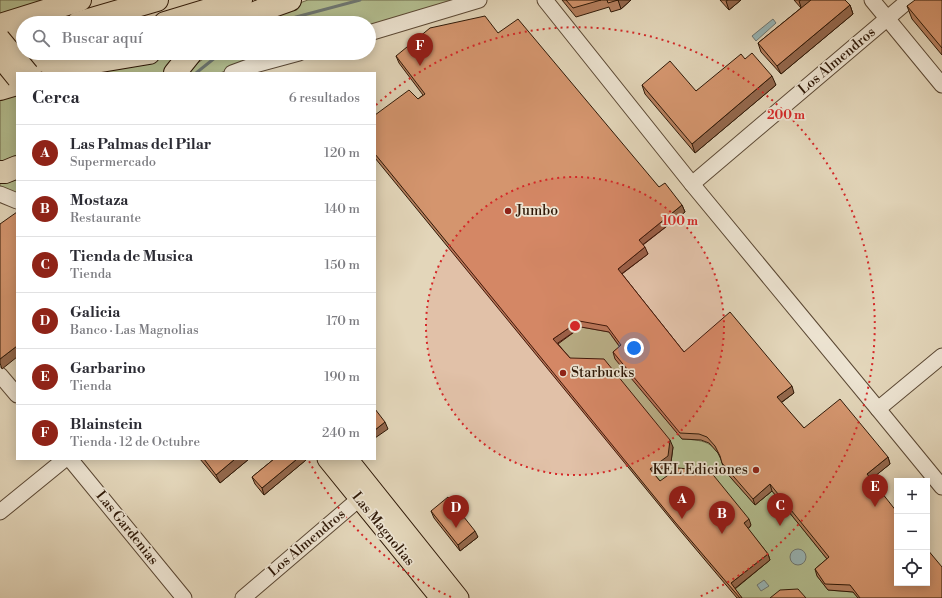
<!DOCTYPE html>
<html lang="es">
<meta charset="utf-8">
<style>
:root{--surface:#fff;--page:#f2f2f3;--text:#2b2b33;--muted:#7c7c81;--line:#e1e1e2;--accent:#8f2418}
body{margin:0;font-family:"Libre Bodoni",serif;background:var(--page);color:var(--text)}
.controls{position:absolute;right:12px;bottom:12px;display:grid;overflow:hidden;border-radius:0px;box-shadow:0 2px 10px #0003}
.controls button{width:36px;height:36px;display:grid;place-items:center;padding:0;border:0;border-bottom:1px solid var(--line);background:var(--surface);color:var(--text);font:20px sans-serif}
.you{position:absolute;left:634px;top:348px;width:14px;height:14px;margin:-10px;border:3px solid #fff;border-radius:50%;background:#1a73e8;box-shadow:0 0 0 6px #1a73e833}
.badge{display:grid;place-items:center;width:26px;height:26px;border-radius:50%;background:var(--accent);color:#fff;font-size:13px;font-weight:700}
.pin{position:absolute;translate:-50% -33px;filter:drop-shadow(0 1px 2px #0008)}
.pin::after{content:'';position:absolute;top:21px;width:14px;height:12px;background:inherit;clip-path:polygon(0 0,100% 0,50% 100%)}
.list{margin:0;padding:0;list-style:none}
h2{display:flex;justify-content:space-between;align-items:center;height:52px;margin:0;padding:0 16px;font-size:17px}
h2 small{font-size:13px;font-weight:400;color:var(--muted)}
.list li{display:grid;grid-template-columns:26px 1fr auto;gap:12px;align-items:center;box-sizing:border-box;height:56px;padding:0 16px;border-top:1px solid var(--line)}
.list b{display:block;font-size:15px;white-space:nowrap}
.list p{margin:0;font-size:13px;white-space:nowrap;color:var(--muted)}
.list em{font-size:13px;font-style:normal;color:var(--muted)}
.icon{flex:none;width:22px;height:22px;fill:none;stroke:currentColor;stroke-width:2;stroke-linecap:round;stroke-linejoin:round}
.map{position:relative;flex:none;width:942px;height:598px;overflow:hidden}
.search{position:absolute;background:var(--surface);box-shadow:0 2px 10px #0003;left:16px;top:16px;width:360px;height:44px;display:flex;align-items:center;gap:10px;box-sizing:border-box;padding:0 14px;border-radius:22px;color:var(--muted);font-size:15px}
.panel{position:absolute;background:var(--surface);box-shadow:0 2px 10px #0003;left:16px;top:72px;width:360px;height:388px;border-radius:0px}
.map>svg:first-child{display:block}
.green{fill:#b3be90;stroke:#706b4c}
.water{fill:#98b7b9;stroke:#6e7772}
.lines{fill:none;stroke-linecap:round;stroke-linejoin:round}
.stream{stroke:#6e7772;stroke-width:3}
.minor-casing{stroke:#5b4834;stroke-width:17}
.major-casing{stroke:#2e1807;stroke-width:21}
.highway-casing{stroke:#2e1807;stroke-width:24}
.minor{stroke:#ede4d2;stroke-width:15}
.major{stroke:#e3d6ba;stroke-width:19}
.highway{stroke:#e3d6ba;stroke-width:22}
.major-bridge-casing{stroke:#2e1807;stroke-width:21;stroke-linecap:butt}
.major-bridge{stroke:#e3d6ba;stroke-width:19}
.wall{fill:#b6805f;stroke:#2e1807}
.shaded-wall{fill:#94684d;stroke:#2e1807}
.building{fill:#d4956e;stroke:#2e1807}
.ring{fill:none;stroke:#d62828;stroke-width:2;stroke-dasharray:2 4}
.poi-dot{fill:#8f2418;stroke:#ede4d2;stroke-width:1.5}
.labels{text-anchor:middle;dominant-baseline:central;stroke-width:3.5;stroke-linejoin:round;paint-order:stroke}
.street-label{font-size:14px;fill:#2e1807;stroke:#ede4d2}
.poi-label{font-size:14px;fill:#2e1807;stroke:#ede4d2;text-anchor:start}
.centre{fill:#d62828;stroke:#ede4d2;stroke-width:2}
.ring-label{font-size:12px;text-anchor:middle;font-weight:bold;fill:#d62828;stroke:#ede4d2;stroke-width:3.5;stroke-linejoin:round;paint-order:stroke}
</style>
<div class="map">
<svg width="942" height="598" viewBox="0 0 942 598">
<rect width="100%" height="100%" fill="#e3d6ba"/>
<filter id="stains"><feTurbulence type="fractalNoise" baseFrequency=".005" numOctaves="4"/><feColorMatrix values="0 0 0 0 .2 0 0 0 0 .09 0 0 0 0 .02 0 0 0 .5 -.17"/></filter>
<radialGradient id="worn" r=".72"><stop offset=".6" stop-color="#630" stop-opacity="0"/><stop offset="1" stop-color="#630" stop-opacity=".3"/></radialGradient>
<g class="green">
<path d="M 0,0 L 58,0 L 0,21 Z"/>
<path d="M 308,0 L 465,0 L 369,27 L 369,23 L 257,23 L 280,10 Z"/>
<path d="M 176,53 L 185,53 L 169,73 L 79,73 L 162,59 Z"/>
<path d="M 212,53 L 276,53 L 257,58 L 220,73 L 185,73 L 186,71 Z"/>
<path d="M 17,94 L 17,163 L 0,167 L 0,95 Z"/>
<path d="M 17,180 L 17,194 L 0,187 L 0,181 L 8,182 Z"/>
<path d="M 581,327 L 609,332 L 623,352 L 616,359 L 682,439 C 707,440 718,443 724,470 L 755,505 L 772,491 L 831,564 L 817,576 L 828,590 L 853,592 L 858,598 L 740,598 L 733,590 L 747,530 L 751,526 L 663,488 L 572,365 L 555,345 Z"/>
</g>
<g class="water">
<path d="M 773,19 L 776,23 L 756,41 L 752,36 Z"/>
<circle cx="798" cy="557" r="8"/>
<path d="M 764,580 L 769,586 L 761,591 L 757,585 Z"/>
</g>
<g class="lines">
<g class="stream">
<path d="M 281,23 L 296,17 L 360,0"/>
<path d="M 196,73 L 221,53"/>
</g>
<g class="minor-casing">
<g id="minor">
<path d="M 545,0 L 692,184 L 878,409 L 942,487"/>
<path d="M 872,0 L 942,85"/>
<path d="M 369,33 L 479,0"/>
<path d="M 232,73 L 251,66 L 299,53"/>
<path d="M 692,184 L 909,0"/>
<path d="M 0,194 L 17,201"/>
<path d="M 0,375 L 17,395"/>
<path d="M 878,409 L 942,356"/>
<path d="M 70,459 L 184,598"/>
<path d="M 0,512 L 65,459"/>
<path d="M 243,598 L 359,499 L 366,492"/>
</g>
</g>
<g class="major-casing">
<g id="major">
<path d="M 327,459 L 440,598"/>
<path d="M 348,459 L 459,598"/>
</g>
</g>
<g class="highway-casing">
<g id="highway">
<path d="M 78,23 L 157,0"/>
<path d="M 165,23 L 241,0"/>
<path d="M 232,23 L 262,10 L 290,0"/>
<path d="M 0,25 L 80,0"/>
<path d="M 0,46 L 23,39"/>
<path d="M 5,71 L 66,53"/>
<path d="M 53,73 L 83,64 L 149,53"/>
<path d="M 175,73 L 191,53"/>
<path d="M 0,89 L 17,84"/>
<path d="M 0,172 L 5,172 L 17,167"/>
</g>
</g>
<use href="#minor" class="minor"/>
<use href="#major" class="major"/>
<use href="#highway" class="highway"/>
<g class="major-bridge-casing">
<g id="major-bridge">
<path d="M 0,38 L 29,73"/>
<path d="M 0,58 L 17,79"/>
</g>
</g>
<use href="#major-bridge" class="major-bridge"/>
</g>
<g class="wall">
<path d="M 562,0 L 631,0 L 621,9 L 611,12 L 609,7 L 576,17 Z"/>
<path d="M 720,0 L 741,0 L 729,10 Z"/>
<path d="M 794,0 L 845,0 L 850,5 L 853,14 L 781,74 L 761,52 L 758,43 L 801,8 Z"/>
<path d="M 942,0 L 942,55 L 912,19 L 907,6 Z"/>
<path d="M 498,33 L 659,187 L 682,205 L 685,212 L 643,245 L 648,254 L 622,274 L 684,352 L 794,393 L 781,403 L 804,428 L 888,457 L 890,464 L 871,479 L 942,598 L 858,598 L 853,592 L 828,590 L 817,576 L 815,569 L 827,559 L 772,491 L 755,505 L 724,470 L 721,459 L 718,453 L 709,443 L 701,440 L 682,439 L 615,359 L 613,352 L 620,347 L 609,332 L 581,327 L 558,344 L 570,358 L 673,447 L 671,462 L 654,474 L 660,481 L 751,525 L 748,529 L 768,554 L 770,560 L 735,589 L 742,598 L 737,598 L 678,528 L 375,158 L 375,115 L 418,99 L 423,95 L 399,63 L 396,56 Z"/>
<path d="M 745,59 L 776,85 L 695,153 L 645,94 L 642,85 L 696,91 Z"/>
<path d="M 200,459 L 249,459 L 220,483 Z"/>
<path d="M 274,459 L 305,459 L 306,460 L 264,495 L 255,484 L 252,477 Z"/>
<path d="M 431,511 L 478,537 L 460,551 L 434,518 Z"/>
</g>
<g class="shaded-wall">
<path d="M 618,0 L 631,0 L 621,9 Z"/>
<path d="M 728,0 L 741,0 L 729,10 L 726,1 Z"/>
<path d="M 801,0 L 815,0 L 802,10 L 799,1 Z"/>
<path d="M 850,5 L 853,14 L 781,74 L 777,66 Z"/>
<path d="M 772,76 L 776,85 L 695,153 L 692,144 Z"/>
<path d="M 682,205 L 685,212 L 641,246 L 639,240 Z"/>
<path d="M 645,247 L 648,254 L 620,275 L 618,269 Z"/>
<path d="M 579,321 L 581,327 L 555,345 L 553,339 Z"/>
<path d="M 17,346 L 17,357 L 2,369 L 0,363 L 0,359 Z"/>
<path d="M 792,386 L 794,393 L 779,404 L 777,397 Z"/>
<path d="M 385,422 L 388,429 L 375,438 L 375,430 Z"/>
<path d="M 670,440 L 673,447 L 671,462 L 652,476 L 650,469 Z"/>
<path d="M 888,457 L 890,464 L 869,481 L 867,474 Z"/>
<path d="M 235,459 L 249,459 L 220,483 L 216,475 Z"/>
<path d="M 297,459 L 305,459 L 306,460 L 264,495 L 262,488 Z"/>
<path d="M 770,484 L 772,491 L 755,505 L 753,499 Z"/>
<path d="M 749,519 L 751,525 L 747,530 L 744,523 Z"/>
<path d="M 475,531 L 478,537 L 460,551 L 458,545 Z"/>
<path d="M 768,554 L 770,560 L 733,590 L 731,583 Z"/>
</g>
<g class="building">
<path d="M 566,0 L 601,0 L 573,8 Z"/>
<path d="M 607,0 L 618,0 L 608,3 Z"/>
<path d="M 811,0 L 845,0 L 850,5 L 777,66 L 758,43 Z"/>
<path d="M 915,0 L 942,0 L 942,48 L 907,6 Z"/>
<path d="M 485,16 L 498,33 L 518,19 L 659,187 L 665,183 L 682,205 L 639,240 L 645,247 L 618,269 L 684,352 L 730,312 L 792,386 L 777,397 L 804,428 L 840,399 L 888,457 L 867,474 L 897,512 L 897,583 L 927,583 L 927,549 L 942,567 L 942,598 L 860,598 L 850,585 L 825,584 L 815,569 L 829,557 L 770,484 L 753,499 L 722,463 L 720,456 L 715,446 L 707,437 L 699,434 L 680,433 L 613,352 L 621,345 L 607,326 L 579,321 L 553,339 L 570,358 L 604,359 L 670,440 L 668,456 L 650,469 L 660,481 L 678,468 L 710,471 L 749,519 L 744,523 L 768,554 L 731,583 L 742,598 L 740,598 L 675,522 L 375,154 L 375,115 L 409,90 L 418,99 L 425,94 L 396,56 L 430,28 Z"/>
<path d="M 752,53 L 772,76 L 692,144 L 642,85 L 670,61 L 696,91 L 741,54 L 745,59 Z"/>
<path d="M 17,212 L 17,346 L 0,359 L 0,224 Z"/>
<path d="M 375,409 L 385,422 L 375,430 Z"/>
<path d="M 204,459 L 235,459 L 216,475 Z"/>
<path d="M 274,459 L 297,459 L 262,488 L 252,477 Z"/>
<path d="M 448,497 L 475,531 L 458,545 L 431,511 Z"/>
<path d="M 798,589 L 806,598 L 770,598 L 780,590 Z"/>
</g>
<circle cx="575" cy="326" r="149" fill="#d62828" fill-opacity=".12"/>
<g class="ring">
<circle cx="575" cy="326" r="149"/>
<path d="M451 597A298 298 0 0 1 309 461M376 105A298 298 0 1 1 699 597"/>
</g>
<g class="poi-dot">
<circle cx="508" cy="211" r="4"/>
<circle cx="563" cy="373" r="4"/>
<circle cx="756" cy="470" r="4"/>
</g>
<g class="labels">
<g class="street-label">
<text transform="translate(837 61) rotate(-40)">Los Almendros</text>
<text transform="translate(127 528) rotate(51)">Las Gardenias</text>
<text transform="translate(383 529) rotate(51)">Las Magnolias</text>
<text transform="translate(307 543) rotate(-40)">Los Almendros</text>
</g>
<g class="poi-label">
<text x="516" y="211">Jumbo</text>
<text x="571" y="373">Starbucks</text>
<text x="748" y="470" text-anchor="end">KEL Ediciones</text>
</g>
</g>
<circle cx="575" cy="326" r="6" class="centre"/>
<g class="ring-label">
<text x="786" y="119">200 m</text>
<text x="680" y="225">100 m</text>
</g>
<rect width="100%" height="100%" filter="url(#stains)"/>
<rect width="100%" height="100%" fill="url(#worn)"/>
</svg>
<div class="controls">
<button>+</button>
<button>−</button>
<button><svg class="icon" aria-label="locate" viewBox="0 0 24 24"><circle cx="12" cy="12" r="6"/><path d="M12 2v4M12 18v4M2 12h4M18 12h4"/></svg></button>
</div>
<div class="you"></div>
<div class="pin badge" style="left:682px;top:519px">A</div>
<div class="pin badge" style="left:722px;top:534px">B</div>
<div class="pin badge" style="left:780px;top:526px">C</div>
<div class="pin badge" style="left:456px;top:528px">D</div>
<div class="pin badge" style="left:875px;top:507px">E</div>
<div class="pin badge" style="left:420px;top:66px">F</div>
<div class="search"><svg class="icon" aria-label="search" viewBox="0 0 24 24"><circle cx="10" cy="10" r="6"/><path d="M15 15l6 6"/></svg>Buscar aquí</div>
<section class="panel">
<h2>Cerca<small>6 resultados</small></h2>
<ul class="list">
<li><span class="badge">A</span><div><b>Las Palmas del Pilar</b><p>Supermercado</p></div><em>120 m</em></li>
<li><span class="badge">B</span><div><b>Mostaza</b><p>Restaurante</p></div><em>140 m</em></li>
<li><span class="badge">C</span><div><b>Tienda de Musica</b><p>Tienda</p></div><em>150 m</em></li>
<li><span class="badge">D</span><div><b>Galicia</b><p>Banco · Las Magnolias</p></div><em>170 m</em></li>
<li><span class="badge">E</span><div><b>Garbarino</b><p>Tienda</p></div><em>190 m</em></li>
<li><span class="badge">F</span><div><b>Blainstein</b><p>Tienda · 12 de Octubre</p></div><em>240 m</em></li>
</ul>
</section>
</div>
